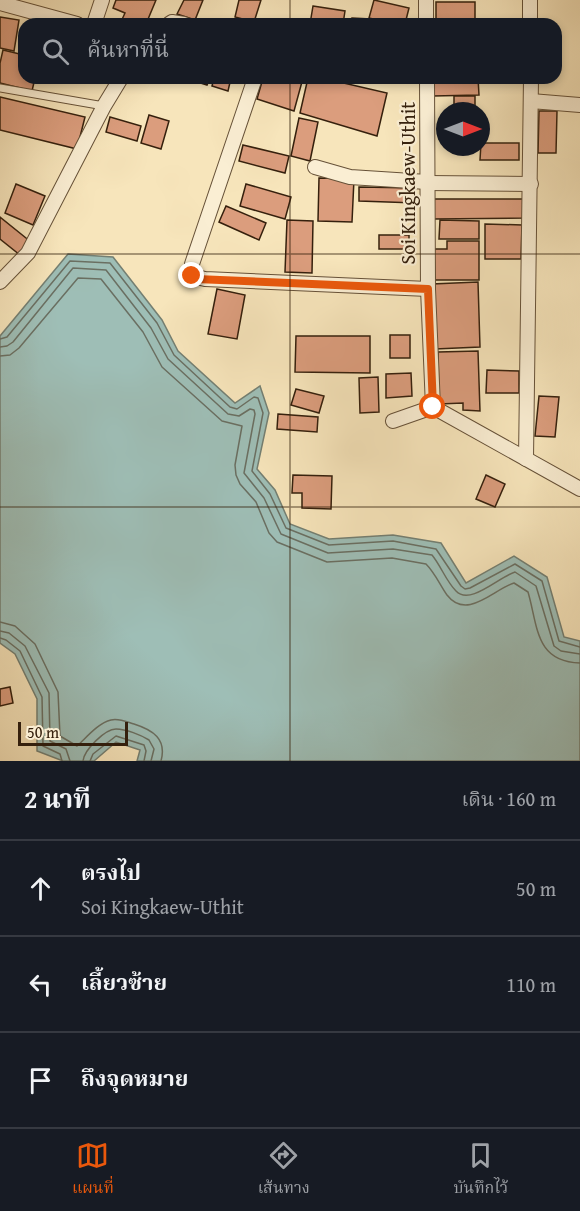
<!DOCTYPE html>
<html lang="th">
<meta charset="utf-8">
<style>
:root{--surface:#171b24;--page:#20242c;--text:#f1f3f6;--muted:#9ea1a6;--line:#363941;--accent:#ea580c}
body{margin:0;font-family:"Gentium Book Plus","Noto Serif Thai",serif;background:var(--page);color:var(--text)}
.compass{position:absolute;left:436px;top:102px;width:54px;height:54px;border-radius:50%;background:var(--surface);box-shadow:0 3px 9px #0003;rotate:90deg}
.scale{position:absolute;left:18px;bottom:15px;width:110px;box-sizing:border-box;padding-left:6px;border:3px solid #35200d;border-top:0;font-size:16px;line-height:21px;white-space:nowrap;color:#35200d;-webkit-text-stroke:4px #faeed3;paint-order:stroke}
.stop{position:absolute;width:18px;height:18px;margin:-14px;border:4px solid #ea580c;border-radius:50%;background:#fff}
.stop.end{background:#ea580c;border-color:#fff;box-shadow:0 2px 6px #0008}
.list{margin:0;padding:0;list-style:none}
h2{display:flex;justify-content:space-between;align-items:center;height:78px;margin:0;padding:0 24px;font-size:26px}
h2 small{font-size:20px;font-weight:400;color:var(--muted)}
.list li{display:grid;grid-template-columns:39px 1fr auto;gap:18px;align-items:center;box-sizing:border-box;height:96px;padding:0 24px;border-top:2px solid var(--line)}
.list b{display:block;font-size:22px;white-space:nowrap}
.list p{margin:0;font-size:20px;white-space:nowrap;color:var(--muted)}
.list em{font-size:20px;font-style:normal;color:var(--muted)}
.icon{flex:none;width:33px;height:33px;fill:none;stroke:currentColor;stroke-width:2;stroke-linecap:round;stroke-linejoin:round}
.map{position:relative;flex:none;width:580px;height:761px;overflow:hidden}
.search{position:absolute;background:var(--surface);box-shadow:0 3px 9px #0003;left:18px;right:18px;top:18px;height:66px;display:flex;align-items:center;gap:15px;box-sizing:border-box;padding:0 21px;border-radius:18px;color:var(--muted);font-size:22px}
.sheet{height:366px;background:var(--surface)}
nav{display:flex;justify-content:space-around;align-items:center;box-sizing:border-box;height:84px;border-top:2px solid var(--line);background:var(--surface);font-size:16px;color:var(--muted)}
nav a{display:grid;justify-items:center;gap:3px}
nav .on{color:var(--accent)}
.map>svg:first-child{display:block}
.water{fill:#9ebeb6;stroke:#747f72;stroke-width:1.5}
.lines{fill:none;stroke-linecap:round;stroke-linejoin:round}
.shore{stroke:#6a6f62;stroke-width:1.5}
.building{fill:#db9d7d;stroke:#35200d;stroke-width:1.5}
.lane-casing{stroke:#665138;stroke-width:9}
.street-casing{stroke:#665138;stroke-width:16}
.lane{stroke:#faeed3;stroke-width:7}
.street{stroke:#faeed3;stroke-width:14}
.route{stroke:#ea580c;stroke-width:8}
.grid{fill:none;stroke:#35200d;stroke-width:1.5;stroke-opacity:0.55}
.labels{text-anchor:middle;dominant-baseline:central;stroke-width:4.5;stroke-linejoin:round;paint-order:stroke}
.street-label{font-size:20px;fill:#35200d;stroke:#faeed3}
</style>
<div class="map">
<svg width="580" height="761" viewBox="0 0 580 761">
<rect width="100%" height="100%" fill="#f7e5bb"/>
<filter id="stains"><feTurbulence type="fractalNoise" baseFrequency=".00333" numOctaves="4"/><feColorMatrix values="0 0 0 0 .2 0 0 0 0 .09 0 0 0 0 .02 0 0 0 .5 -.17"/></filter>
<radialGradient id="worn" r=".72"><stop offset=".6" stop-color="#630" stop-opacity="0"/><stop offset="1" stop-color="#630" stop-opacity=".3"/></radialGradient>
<path class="water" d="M 68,254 L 113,257 L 162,320 L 178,351 L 235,403 L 260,386 L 269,413 L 257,469 L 275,490 L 290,524 L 329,539 L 393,535 L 441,543 L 466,583 L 514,556 L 547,577 L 564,637 L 580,641 L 580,761 L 137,761 L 140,750 L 116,742 L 94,761 L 63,761 L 37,751 L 37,699 L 15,654 L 0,643 L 0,336 Z"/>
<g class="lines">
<g class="shore">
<path d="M 0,339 L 7,337 L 70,261 L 110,263 L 157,323 L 174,355 L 230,407 L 237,409 L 254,397 L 258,398 L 263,413 L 252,471 L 270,494 L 286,528 L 329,545 L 393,541 L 436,549 L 461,586 L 465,589 L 470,588 L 515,564 L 542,581 L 559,641 L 580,647"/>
<path d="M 0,347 L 7,346 L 13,342 L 73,268 L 106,270 L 151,328 L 168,359 L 228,414 L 239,416 L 250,409 L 254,410 L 255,414 L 244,473 L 264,498 L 281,534 L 328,553 L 393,549 L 432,555 C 441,566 446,581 456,591 C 470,606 499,577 515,572 L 536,586 L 554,646 L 561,651 L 580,654"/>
<path d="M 0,356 L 10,355 L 19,348 L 78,278 L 101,279 L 143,332 L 162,367 L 222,421 L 242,426 L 235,465 L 236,475 L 240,484 L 256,502 L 269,533 L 277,542 L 327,562 L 392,558 L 426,564 C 435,573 440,585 447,595 C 467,621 494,589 514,583 L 528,592 C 538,626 535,662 580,663"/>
<path d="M 0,622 L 15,626 L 35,644 L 58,692 L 60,736 L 77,746 C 86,738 98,723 111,720 C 119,718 127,722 134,724 C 153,730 167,739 161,761"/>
<path d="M 0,631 L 9,633 L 25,646 L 49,693 L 50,741 L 66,749 L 70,761"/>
<path d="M 0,638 L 6,640 L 20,651 L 42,697 L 43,746 L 60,754 L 62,761"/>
<path d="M 83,761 C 84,750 105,729 116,729 C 126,729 141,735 149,740 L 154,749 L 151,761"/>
<path d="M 90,761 L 93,754 L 116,736 L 144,745 L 146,751 L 144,761"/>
</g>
</g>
<g class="building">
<path d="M 116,0 L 156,0 L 146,24 L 120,24 L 125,13 L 113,8 Z"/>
<path d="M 184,0 L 203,0 L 195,20 L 177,14 Z"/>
<path d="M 239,0 L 261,0 L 254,22 L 235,17 Z"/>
<path d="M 374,0 L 409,8 L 405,24 L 393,24 L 369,18 Z"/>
<path d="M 436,2 L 475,2 L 475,23 L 436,24 Z"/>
<path d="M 313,6 L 345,11 L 343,24 L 310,24 Z"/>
<path d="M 0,17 L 19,20 L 14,51 L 0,48 Z"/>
<path d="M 352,18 L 370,19 L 369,24 L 352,24 Z"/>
<path d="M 3,50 L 24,55 L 24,78 L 35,78 L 32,91 L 0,83 L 0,63 Z"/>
<path d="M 185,78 L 210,78 L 207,85 Z"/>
<path d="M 214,78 L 231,78 L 228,91 L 212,86 Z"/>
<path d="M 263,78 L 303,78 L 294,111 L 257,99 Z"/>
<path d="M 308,78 L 322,78 L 387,93 L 377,136 L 300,113 Z"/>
<path d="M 432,78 L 478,78 L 479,95 L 433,96 Z"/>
<rect x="454" y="96" width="21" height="15"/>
<path d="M 0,97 L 85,117 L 77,149 L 0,130 Z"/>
<path d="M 539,111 L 557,111 L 556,153 L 538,153 Z"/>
<path d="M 149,115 L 169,121 L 161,149 L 141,143 Z"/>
<path d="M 110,117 L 141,126 L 137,141 L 106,132 Z"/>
<path d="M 299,118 L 318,122 L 310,161 L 291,156 Z"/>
<path d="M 481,143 L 519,143 L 519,160 L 480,160 Z"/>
<path d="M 243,145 L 289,156 L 285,173 L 239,161 Z"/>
<path d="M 319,178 L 354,179 L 352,222 L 318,221 Z"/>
<path d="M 16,184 L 45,196 L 33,225 L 5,213 Z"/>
<path d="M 246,184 L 291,197 L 285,219 L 240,206 Z"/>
<path d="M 359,187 L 416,188 L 416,203 L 359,201 Z"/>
<path d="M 433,199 L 525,199 L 525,218 L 433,219 Z"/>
<path d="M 226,206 L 266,223 L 259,240 L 219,222 Z"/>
<path d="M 0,217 L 31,242 L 20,255 L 0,239 Z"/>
<path d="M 287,220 L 313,221 L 312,273 L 285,272 Z"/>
<path d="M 440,220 L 479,221 L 479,239 L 439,239 Z"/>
<path d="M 485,224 L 522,225 L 521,259 L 485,259 Z"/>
<rect x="379" y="235" width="30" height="14"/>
<path d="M 447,241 L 479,241 L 479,280 L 435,280 L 434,249 L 447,249 Z"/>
<path d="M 478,282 L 480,347 L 435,349 L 432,284 Z"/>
<path d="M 217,289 L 245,295 L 237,339 L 208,334 Z"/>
<rect x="390" y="335" width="20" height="23"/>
<path d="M 296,336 L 370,336 L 370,373 L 295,372 Z"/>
<path d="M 478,351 L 480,411 L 463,410 L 463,403 L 439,404 L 438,352 Z"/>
<path d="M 487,370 L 519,371 L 519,393 L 486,393 Z"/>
<path d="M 411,373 L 412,396 L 386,398 L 386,374 Z"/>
<path d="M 378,377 L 379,412 L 360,413 L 359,378 Z"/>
<path d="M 296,389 L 324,396 L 319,413 L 291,405 Z"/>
<path d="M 539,396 L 559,397 L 555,437 L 535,436 Z"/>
<path d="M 278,414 L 318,417 L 317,432 L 277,429 Z"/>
<path d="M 293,475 L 332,476 L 331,509 L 302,508 L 302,493 L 292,493 Z"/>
<path d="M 486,475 L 505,484 L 495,507 L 476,499 Z"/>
<path d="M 10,687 L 13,703 L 0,706 L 0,689 Z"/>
</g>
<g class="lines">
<g class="lane-casing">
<path id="lane" d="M 0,88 L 104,106"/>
</g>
<g class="street-casing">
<g id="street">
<path d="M 426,0 L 426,24"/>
<path d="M 530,0 L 530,24"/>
<path d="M 0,3 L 77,24"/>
<path d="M 94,24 L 102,0"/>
<path d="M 169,24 L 172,22 L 184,24"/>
<path d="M 255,78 L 192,264 L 192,276 L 205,279 L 428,289"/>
<path d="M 427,78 L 428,289 L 433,407 L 580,489"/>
<path d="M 531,101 L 580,105"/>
<path d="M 315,167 L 350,177 L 427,182"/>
<path d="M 427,183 L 531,184"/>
<path d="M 0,282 L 28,253 L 104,106 L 121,78"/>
<path d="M 393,421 L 433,407"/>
<path d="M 526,459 L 531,78"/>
</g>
</g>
<use href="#lane" class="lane"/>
<use href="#street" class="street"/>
</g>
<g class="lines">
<path class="route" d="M 192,276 L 196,279 L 428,289 L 433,407"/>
</g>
<path class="grid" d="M 290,0 L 290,24M 290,78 L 290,761M 0,254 L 580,254M 0,507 L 580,507"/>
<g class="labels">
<g class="street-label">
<text transform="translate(407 183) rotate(-90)">Soi Kingkaew-Uthit</text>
</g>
</g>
<rect width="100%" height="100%" filter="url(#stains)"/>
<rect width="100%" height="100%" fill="url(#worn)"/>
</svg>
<svg class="compass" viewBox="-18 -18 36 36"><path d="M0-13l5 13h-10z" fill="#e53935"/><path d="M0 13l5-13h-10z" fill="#9ea1a6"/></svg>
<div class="scale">50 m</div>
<div class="stop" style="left:433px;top:407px"></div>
<div class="stop end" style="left:192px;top:276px"></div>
<div class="search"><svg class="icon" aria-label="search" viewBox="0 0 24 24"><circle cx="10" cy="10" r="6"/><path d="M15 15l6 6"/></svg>ค้นหาที่นี่</div>
</div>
<section class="sheet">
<h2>2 นาที<small>เดิน · 160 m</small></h2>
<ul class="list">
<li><svg class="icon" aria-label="ahead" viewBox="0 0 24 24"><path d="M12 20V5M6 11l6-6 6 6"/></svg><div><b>ตรงไป</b><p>Soi Kingkaew-Uthit</p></div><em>50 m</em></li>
<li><svg class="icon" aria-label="left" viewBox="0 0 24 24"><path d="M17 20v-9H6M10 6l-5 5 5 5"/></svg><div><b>เลี้ยวซ้าย</b></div><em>110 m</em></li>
<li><svg class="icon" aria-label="arrive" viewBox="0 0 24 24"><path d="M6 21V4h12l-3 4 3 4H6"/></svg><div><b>ถึงจุดหมาย</b></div></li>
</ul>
</section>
<nav>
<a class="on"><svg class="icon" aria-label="map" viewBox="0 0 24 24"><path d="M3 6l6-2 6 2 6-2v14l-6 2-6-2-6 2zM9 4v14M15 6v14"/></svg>แผนที่</a>
<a><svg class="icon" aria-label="directions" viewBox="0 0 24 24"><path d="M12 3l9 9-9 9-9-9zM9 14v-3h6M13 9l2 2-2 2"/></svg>เส้นทาง</a>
<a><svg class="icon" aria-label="saved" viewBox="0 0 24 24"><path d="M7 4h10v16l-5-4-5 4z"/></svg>บันทึกไว้</a>
</nav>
